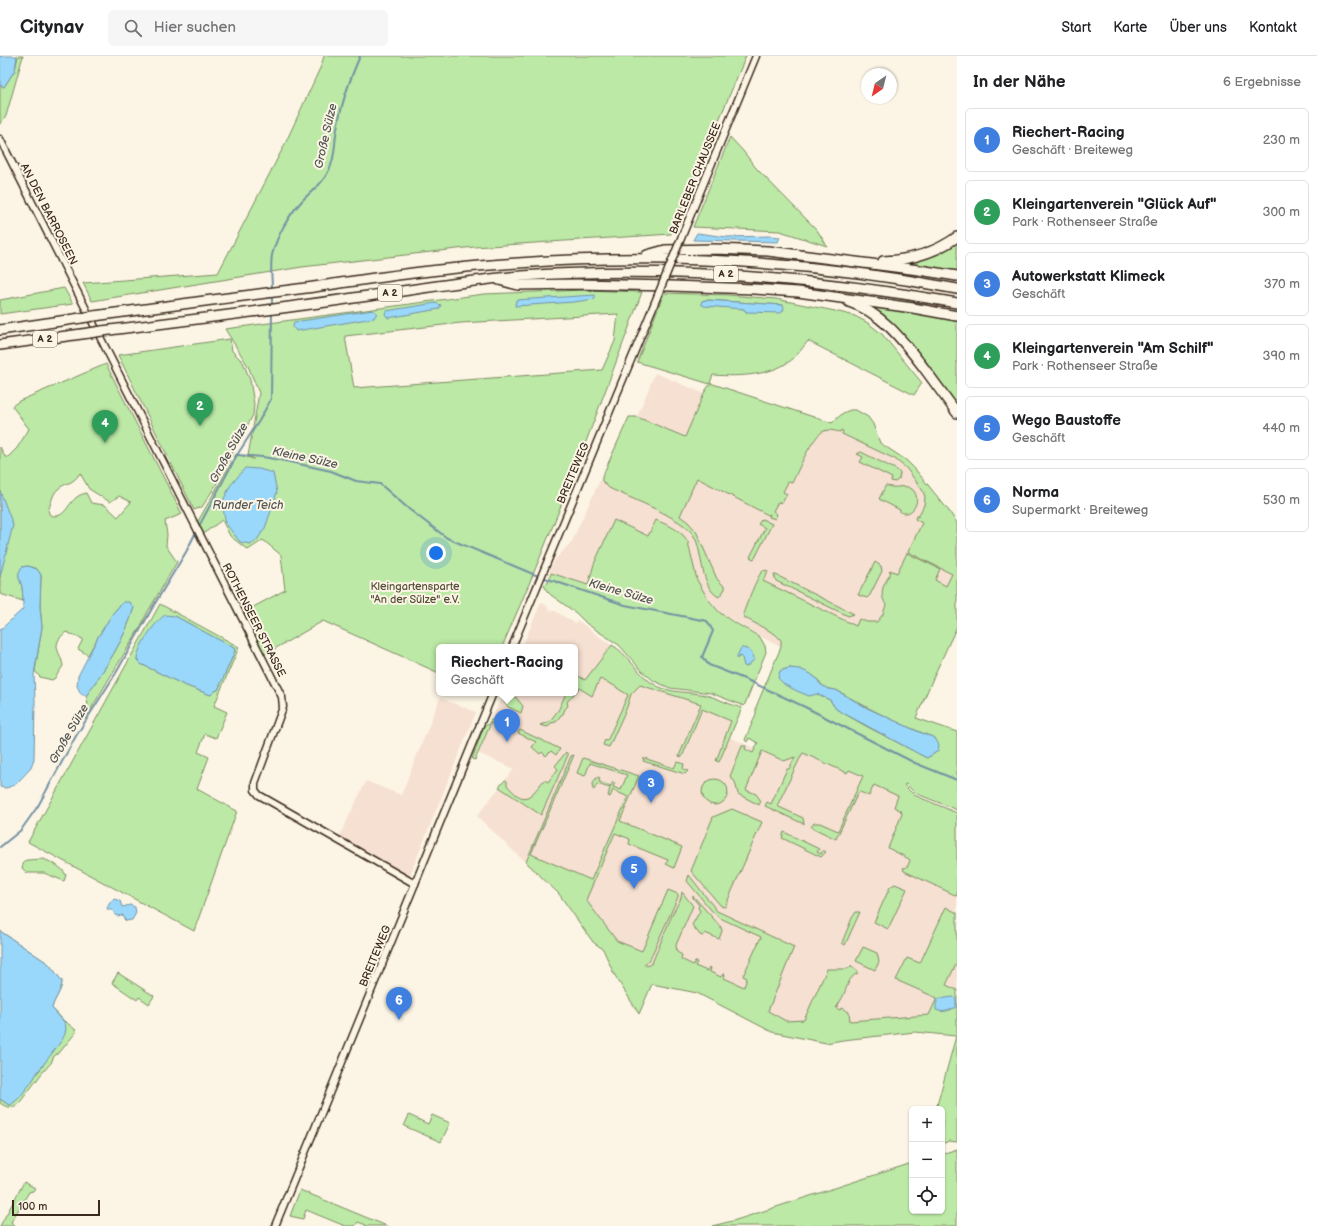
<!DOCTYPE html>
<html lang="de">
<meta charset="utf-8">
<style>
:root{--surface:#fff;--page:#f6f6f6;--text:#202124;--muted:#757577;--line:#e0e0e0;--accent:#b45309}
body{margin:0;font-family:"Balsamiq Sans",sans-serif;background:var(--page);color:var(--text)}
.controls{position:absolute;right:12px;bottom:12px;display:grid;overflow:hidden;border-radius:6px;box-shadow:0 1px 3px #0004}
.controls button{width:36px;height:36px;display:grid;place-items:center;padding:0;border:0;border-bottom:1px solid var(--line);background:var(--surface);color:var(--text);font:20px sans-serif}
.compass{position:absolute;left:861px;top:12px;width:36px;height:36px;border-radius:50%;background:var(--surface);box-shadow:0 1px 3px #0004;rotate:215deg}
.scale{position:absolute;left:12px;bottom:10px;width:88px;box-sizing:border-box;padding-left:4px;border:2px solid #3b2a1e;border-top:0;font-size:11px;line-height:14px;white-space:nowrap;color:#3b2a1e;-webkit-text-stroke:3px #fcf5e5;paint-order:stroke}
.you{position:absolute;left:436px;top:497px;width:14px;height:14px;margin:-10px;border:3px solid #fff;border-radius:50%;background:#1a73e8;box-shadow:0 0 0 6px #1a73e833}
.badge{display:grid;place-items:center;width:26px;height:26px;border-radius:50%;background:var(--accent);color:#fff;font-size:13px;font-weight:700}
.pin{position:absolute;translate:-50% -33px;filter:drop-shadow(0 1px 2px #0008)}
.pin::after{content:'';position:absolute;top:21px;width:14px;height:12px;background:inherit;clip-path:polygon(0 0,100% 0,50% 100%)}
.popup{position:absolute;left:436px;top:588px;width:142px;height:52px;box-sizing:border-box;display:grid;place-content:center;border-radius:6px;background:var(--surface);filter:drop-shadow(0 1px 3px #0005);font-size:13px;white-space:nowrap;color:var(--muted)}
.popup b{font-size:15px;color:var(--text)}
.popup::after{content:'';position:absolute;left:50%;top:100%;margin-left:-8px;border:8px solid transparent;border-top-color:var(--surface)}
.list{margin:0;padding:0;list-style:none}
h2{display:flex;justify-content:space-between;align-items:center;height:52px;margin:0;padding:0 16px;font-size:17px}
h2 small{font-size:13px;font-weight:400;color:var(--muted)}
.list li{display:grid;grid-template-columns:26px 1fr auto;gap:12px;align-items:center;box-sizing:border-box;height:64px;margin:0 8px 8px;padding:0 8px;border:1px solid var(--line);border-radius:6px}
.list b{display:block;font-size:15px;white-space:nowrap}
.list p{margin:0;font-size:13px;white-space:nowrap;color:var(--muted)}
.list em{font-size:13px;font-style:normal;color:var(--muted)}
.icon{flex:none;width:22px;height:22px;fill:none;stroke:currentColor;stroke-width:2;stroke-linecap:round;stroke-linejoin:round}
.map{position:relative;flex:none;width:957px;height:1170px;overflow:hidden}
header{display:flex;align-items:center;gap:24px;box-sizing:border-box;height:56px;padding:0 20px;background:var(--surface);border-bottom:1px solid var(--line)}
header strong{font-size:19px}
nav{display:flex;gap:22px;margin-inline-start:auto;font-size:14px}
.search{width:280px;height:36px;background:var(--page);display:flex;align-items:center;gap:10px;box-sizing:border-box;padding:0 14px;border-radius:6px;color:var(--muted);font-size:15px}
main{display:flex}
aside{flex:1;background:var(--surface)}
.map>svg:first-child{display:block}
.built{fill:#f6e0d2}
.green{fill:#bce9a6;stroke:#7c8a62;fill-rule:evenodd}
.water{fill:#9ad8fb;stroke:#7492a3}
.lines{fill:none;stroke-linecap:round;stroke-linejoin:round}
.stream{stroke:#7492a3;stroke-width:2}
.tertiary-casing{stroke:#3b2a1e;stroke-width:9}
.motorway-casing{stroke:#3b2a1e;stroke-width:12}
.tertiary{stroke:#fcf5e5;stroke-width:6}
.motorway{stroke:#fcf5e5;stroke-width:9}
.tertiary-bridge-casing{stroke:#3b2a1e;stroke-width:9;stroke-linecap:butt}
.motorway-bridge-casing{stroke:#3b2a1e;stroke-width:12;stroke-linecap:butt}
.tertiary-bridge{stroke:#fcf5e5;stroke-width:6}
.motorway-bridge{stroke:#fcf5e5;stroke-width:9}
.labels{text-anchor:middle;dominant-baseline:central;stroke-width:4;stroke-linejoin:round;paint-order:stroke}
.shield{fill:#fcf5e5;stroke:#75675a;stroke-width:1}
.shield-label{font-size:10px;font-weight:bold;fill:#3b2a1e}
.street-label{font-size:11px;fill:#3b2a1e;stroke:#fcf5e5}
.park-label{font-size:11px;fill:#555039;stroke:#fcf5e5}
.water-label{font-size:12px;font-style:italic;fill:#535655;stroke:#fcf5e5}
</style>
<header>
<strong>Citynav</strong>
<div class="search"><svg class="icon" aria-label="search" viewBox="0 0 24 24"><circle cx="10" cy="10" r="6"/><path d="M15 15l6 6"/></svg>Hier suchen</div>
<nav><a>Start</a><a>Karte</a><a>Über uns</a><a>Kontakt</a></nav>
</header>
<main>
<div class="map">
<svg width="957" height="1170" viewBox="0 0 957 1170">
<rect width="100%" height="100%" fill="#fcf5e5"/>
<filter id="ink" filterUnits="userSpaceOnUse"><feTurbulence type="fractalNoise" baseFrequency=".025" numOctaves="2"/><feDisplacementMap in="SourceGraphic" scale="8" xChannelSelector="R" yChannelSelector="G"/><feConvolveMatrix kernelMatrix="1 2 1 2 8 2 1 2 1" color-interpolation-filters="sRGB"/></filter>
<g filter="url(#ink)">
<g class="built">
<path d="M 655,317 L 703,337 L 710,328 L 832,367 L 843,357 L 850,354 L 856,354 L 862,357 L 868,361 L 873,368 L 880,387 L 906,404 L 915,413 L 949,455 L 957,467 L 957,570 L 934,620 L 916,662 L 765,583 L 719,556 L 703,535 L 697,524 L 694,511 L 679,474 L 656,464 L 649,480 L 614,464 L 594,508 L 588,529 L 549,516 L 555,504 L 572,485 L 629,361 L 637,361 Z"/>
<path d="M 541,546 L 548,551 L 548,553 L 552,555 L 555,555 L 575,567 L 577,564 L 611,589 L 590,618 L 640,629 L 701,648 L 736,663 L 729,681 L 784,705 L 803,697 L 847,717 L 849,714 L 957,763 L 957,955 L 929,959 L 850,965 L 786,965 L 768,955 L 647,910 L 620,896 L 596,858 L 578,833 L 561,824 L 552,832 L 477,760 L 514,713 L 478,697 L 503,637 L 575,637 L 575,591 L 522,591 Z"/>
<path d="M 440,642 L 476,656 L 409,821 L 339,781 L 366,725 L 401,739 Z"/>
</g>
<g class="green">
<path d="M 18,0 L 23,0 L 6,60 L 0,68 L 0,29 L 4,31 L 15,14 Z"/>
<path d="M 324,0 L 746,0 L 671,178 L 474,191 L 302,211 L 92,245 L 83,227 L 218,217 L 284,90 L 321,10 Z"/>
<path d="M 730,81 L 743,95 L 756,112 L 817,174 L 827,190 L 780,175 L 693,171 Z"/>
<path d="M 957,186 L 957,217 L 890,207 Z"/>
<path d="M 64,232 L 73,248 L 0,258 L 0,244 Z"/>
<path d="M 583,234 L 642,236 C 598,356 553,475 502,591 L 439,591 L 439,617 L 323,565 L 264,599 L 244,556 L 285,534 L 281,499 L 263,484 L 248,494 L 230,480 L 222,464 L 203,478 L 197,467 L 236,398 L 254,403 L 248,400 L 259,337 L 248,310 L 225,273 L 484,238 ZM 618,258 L 615,285 L 602,314 L 354,332 L 345,280 L 461,267 Z"/>
<path d="M 664,237 L 728,239 L 776,243 L 835,255 L 855,260 L 868,267 L 882,278 L 922,327 L 914,339 L 808,285 C 803,291 799,297 794,302 C 773,320 739,321 713,319 L 710,327 L 832,367 L 843,357 L 850,354 L 856,354 L 868,361 L 873,368 L 880,387 L 906,404 L 915,413 L 949,455 L 957,467 L 957,570 L 934,620 L 916,662 L 957,676 L 957,754 L 915,737 L 906,728 L 904,729 L 914,739 L 957,757 L 957,840 L 904,815 L 903,812 L 907,811 L 910,805 L 909,803 L 888,792 L 902,758 L 901,755 L 894,751 L 898,740 L 874,729 L 869,740 L 860,736 L 858,737 L 836,783 L 811,771 L 814,767 L 820,767 L 838,775 L 863,720 L 849,714 L 847,717 L 803,697 L 802,698 L 777,750 L 803,762 L 804,768 L 765,750 L 767,746 L 771,748 L 787,713 L 789,713 L 795,701 L 784,705 L 762,695 L 746,734 L 756,738 L 761,745 L 759,749 L 738,738 L 735,726 L 730,720 L 731,718 L 742,690 L 746,690 L 745,693 L 753,697 L 758,687 L 749,682 L 747,686 L 745,684 L 756,658 L 756,651 L 781,591 L 781,584 L 775,578 L 747,563 L 745,562 L 743,558 C 745,552 758,518 762,516 C 764,514 765,514 768,515 L 763,525 L 856,570 L 859,563 L 867,566 L 877,566 L 883,558 L 886,549 C 878,535 884,529 891,516 L 889,515 L 890,514 L 897,517 L 907,497 L 940,513 L 935,524 L 946,530 L 952,518 L 908,496 L 922,467 L 915,463 L 916,460 L 918,461 L 924,449 L 925,441 L 923,435 L 907,413 L 895,403 L 842,378 L 843,375 L 841,374 L 840,376 C 834,375 830,373 824,375 C 812,380 798,415 792,427 L 788,426 L 783,436 L 787,438 L 782,447 L 778,446 L 773,455 L 777,458 L 775,463 L 769,461 L 770,458 L 768,459 L 697,422 L 680,460 L 688,466 L 696,475 L 717,523 L 725,531 L 725,533 L 719,541 C 700,532 703,495 694,480 C 684,462 629,442 609,432 L 602,425 L 602,421 L 629,361 L 637,361 L 685,381 L 704,337 L 710,328 L 637,306 ZM 706,244 L 783,249 L 746,256 L 744,253 L 702,245 ZM 789,612 C 798,613 812,617 817,623 C 821,627 821,629 826,632 C 830,634 834,633 838,635 C 869,653 901,669 935,682 L 938,695 L 927,702 L 864,669 L 836,653 L 830,644 L 817,638 L 780,615 Z"/>
<path d="M 866,248 L 957,264 L 957,350 L 902,277 L 884,260 Z"/>
<path d="M 230,283 L 232,295 L 243,306 L 250,324 L 254,348 L 253,359 L 214,432 L 202,451 L 194,454 L 118,299 Z"/>
<path d="M 106,308 L 182,458 L 165,465 L 167,479 L 166,490 L 177,506 L 146,559 L 142,568 L 85,663 L 83,661 C 86,653 90,648 86,640 C 105,612 125,584 134,551 L 123,546 L 113,557 L 98,581 L 88,599 L 78,593 L 83,583 L 66,576 C 49,590 61,595 63,610 L 55,622 L 52,624 L 40,621 L 35,615 L 42,571 L 40,551 L 41,519 L 37,513 L 28,510 L 22,511 C 15,521 21,522 22,532 C 23,536 23,541 23,545 L 0,538 L 0,391 L 5,401 L 8,401 L 17,392 L 29,373 L 12,350 L 19,345 ZM 80,417 L 89,433 L 110,446 L 119,440 L 131,446 L 118,461 L 105,449 L 91,447 L 86,437 C 83,438 79,439 77,441 C 67,448 65,464 50,459 L 48,455 C 51,448 52,439 57,434 C 66,425 72,430 80,417 Z"/>
<path d="M 861,396 L 897,414 L 900,417 L 899,423 L 895,426 L 891,425 L 892,422 L 860,406 L 863,401 L 857,398 Z"/>
<path d="M 886,429 C 896,435 904,426 913,434 C 922,443 913,462 900,456 L 900,454 L 879,443 Z"/>
<path d="M 762,463 L 772,468 L 755,502 L 753,503 L 750,501 L 765,472 L 758,468 Z"/>
<path d="M 614,464 L 648,480 L 656,464 C 669,470 681,473 688,486 L 697,524 L 708,543 L 719,556 L 730,564 L 760,581 L 765,590 L 766,596 L 745,648 L 744,650 L 711,637 L 670,632 L 654,625 L 642,615 L 619,589 L 587,568 L 576,557 L 551,539 L 547,535 L 544,529 L 546,527 L 548,527 L 551,517 L 588,529 L 594,508 Z"/>
<path d="M 875,506 L 881,510 L 882,515 L 870,539 L 867,542 L 858,539 Z"/>
<path d="M 774,518 L 854,558 L 848,560 L 776,525 Z"/>
<path d="M 160,548 L 239,591 L 214,650 L 227,656 L 216,682 L 205,678 L 198,696 L 209,701 L 197,733 L 237,755 L 194,875 L 28,786 ZM 175,560 L 234,592 L 235,595 L 218,634 L 215,635 L 211,639 L 184,629 L 141,608 L 137,604 L 141,591 Z"/>
<path d="M 612,589 C 627,597 637,617 652,627 C 668,638 688,635 706,639 C 718,642 730,649 742,652 L 719,706 L 716,705 L 731,665 L 702,653 L 682,701 L 679,700 L 701,648 L 640,629 L 631,638 L 627,651 L 609,691 L 603,689 L 605,684 L 607,685 L 628,639 L 617,632 L 617,631 L 600,623 L 592,640 L 579,632 L 575,637 L 575,618 L 585,624 Z"/>
<path d="M 502,637 L 512,637 L 523,650 L 521,657 L 508,651 L 501,642 Z"/>
<path d="M 566,637 L 575,637 L 567,646 L 568,650 L 565,653 L 563,658 L 561,659 L 556,666 L 551,667 L 548,671 L 540,669 L 550,665 L 559,653 Z"/>
<path d="M 495,662 L 502,663 L 515,671 L 513,674 L 498,667 L 491,667 L 475,704 L 472,703 L 484,670 L 486,669 L 488,669 L 490,665 Z"/>
<path d="M 520,674 L 560,693 L 556,699 L 551,695 L 546,700 L 542,696 L 540,698 L 532,691 L 536,686 L 518,677 Z"/>
<path d="M 566,696 L 568,699 L 541,759 L 499,731 L 505,724 L 507,725 L 507,729 C 525,751 530,741 544,724 L 548,726 L 558,713 L 555,710 Z"/>
<path d="M 574,699 L 531,798 L 591,824 L 628,741 L 613,734 L 610,741 L 608,740 L 610,732 L 597,728 L 594,734 L 592,732 C 593,728 594,723 598,721 L 600,722 L 599,726 L 611,730 L 613,726 L 615,727 L 613,731 L 621,734 L 627,719 L 590,707 L 585,720 L 577,717 L 583,702 L 639,720 L 620,765 L 682,791 L 674,812 L 666,808 L 668,804 L 629,788 L 630,783 L 615,777 L 586,844 L 617,885 L 642,895 L 668,834 L 678,838 L 678,841 L 649,905 L 644,908 L 647,910 L 652,907 L 672,859 L 681,842 L 682,836 L 693,850 L 676,889 L 677,896 L 682,899 L 681,903 L 693,909 L 695,905 L 697,906 L 695,910 L 707,915 L 709,911 L 711,912 L 710,916 L 721,921 L 723,918 L 725,918 L 724,922 L 744,931 L 747,922 L 743,920 L 761,881 L 720,862 L 711,854 L 687,825 L 689,819 L 717,855 L 794,891 L 768,955 L 786,965 L 804,964 L 827,913 L 847,913 L 851,910 L 857,914 L 858,917 C 848,922 848,929 844,938 C 842,943 839,947 836,952 L 840,954 L 841,952 L 849,956 L 850,965 L 929,959 L 937,942 L 896,924 L 907,902 L 920,907 L 946,851 L 957,857 L 957,906 L 946,929 L 957,934 L 957,1086 L 949,1085 L 942,1088 L 942,1053 L 936,1053 L 956,980 L 915,976 L 843,984 L 826,987 L 772,976 L 697,937 L 652,928 L 639,958 L 614,918 L 603,893 L 593,886 L 559,838 L 526,806 L 571,700 Z"/>
<path d="M 644,702 L 674,712 L 677,706 L 684,708 L 683,713 L 688,715 L 685,718 L 643,705 Z"/>
<circle cx="715" cy="736" r="13"/>
<path d="M 732,753 L 762,766 L 725,851 L 721,850 L 691,815 L 713,761 Z"/>
<path d="M 784,776 L 819,793 L 817,796 L 821,798 L 823,794 L 826,796 L 821,801 L 782,782 Z"/>
<path d="M 43,803 C 52,806 62,811 66,819 L 64,825 L 44,817 L 27,817 L 22,812 L 24,805 L 27,804 Z"/>
<path d="M 895,828 L 907,833 L 888,873 L 874,866 L 890,831 Z"/>
<path d="M 693,840 L 721,871 L 722,875 L 719,883 L 705,877 L 703,880 L 700,879 L 692,869 L 700,855 L 698,852 L 699,849 L 693,842 Z"/>
<path d="M 856,856 L 860,856 L 845,889 L 842,887 L 843,884 L 852,862 Z"/>
<path d="M 0,875 L 49,908 L 62,925 C 62,935 54,943 52,952 L 65,966 L 66,966 L 77,975 L 60,996 L 54,1000 L 51,1007 L 43,1016 L 17,1050 C 12,1053 5,1051 0,1047 L 0,1043 L 9,1049 L 11,1049 C 24,1037 32,1023 43,1010 Z"/>
<path d="M 863,891 L 877,897 L 879,906 L 875,914 L 856,905 Z"/>
<path d="M 118,917 L 154,940 L 149,948 L 139,941 L 137,944 L 112,927 Z"/>
<path d="M 409,1059 L 428,1068 L 432,1059 L 450,1067 L 441,1086 L 404,1070 Z"/>
<path d="M 957,1093 L 957,1170 L 712,1170 L 736,1164 L 912,1107 L 912,1155 L 942,1155 L 942,1098 Z"/>
<path d="M 24,1126 L 35,1132 L 33,1135 L 29,1136 L 11,1166 L 15,1169 L 15,1170 L 0,1170 Z"/>
<path d="M 300,1134 L 387,1170 L 365,1170 L 366,1169 L 358,1166 L 355,1170 L 345,1170 L 306,1154 L 303,1163 L 290,1160 Z"/>
</g>
<g class="water">
<path d="M 0,0 L 17,0 L 15,14 L 4,31 L 0,29 Z"/>
<path d="M 697,177 L 727,181 L 771,180 L 780,181 L 778,186 L 693,184 Z"/>
<path d="M 595,239 L 595,243 L 574,246 L 515,250 L 516,244 Z"/>
<path d="M 706,244 L 783,249 L 784,251 L 783,255 L 781,257 L 746,256 L 744,253 L 704,250 L 701,248 L 702,245 Z"/>
<path d="M 435,247 L 441,249 L 439,253 L 388,262 L 385,258 L 386,255 Z"/>
<path d="M 373,254 L 377,257 L 374,262 L 296,275 L 293,271 L 294,266 Z"/>
<path d="M 245,412 L 259,413 L 273,417 L 277,436 L 272,452 L 265,472 L 257,484 L 250,488 L 240,486 L 226,468 L 222,447 L 230,430 Z"/>
<path d="M 0,435 L 13,469 L 0,521 Z"/>
<path d="M 28,510 L 37,513 L 41,519 L 40,551 L 42,571 L 34,619 L 35,645 L 34,703 L 31,712 L 15,729 L 6,732 L 0,731 L 0,574 L 23,553 C 23,546 23,539 22,532 C 21,523 15,521 22,511 Z"/>
<path d="M 123,546 L 129,546 L 134,551 C 125,584 105,612 86,640 L 81,638 L 77,630 L 78,620 L 98,581 L 113,557 Z"/>
<path d="M 165,559 L 175,560 L 234,592 L 235,595 L 218,634 L 215,635 L 211,639 L 184,629 L 141,608 L 137,604 C 137,591 155,566 165,559 Z"/>
<path d="M 741,592 C 748,592 754,596 754,604 L 746,611 L 744,610 L 742,602 L 740,600 L 737,603 L 737,600 Z"/>
<path d="M 789,612 L 800,613 L 811,618 L 817,623 L 820,628 L 828,633 L 836,634 L 867,652 L 919,676 L 935,682 L 939,689 L 938,695 L 927,702 L 919,698 L 845,658 L 836,653 L 830,644 L 817,638 L 809,640 L 797,635 L 785,629 L 778,622 L 780,615 Z"/>
<path d="M 114,843 L 120,845 L 122,851 L 130,849 L 135,851 L 136,857 L 132,864 L 126,865 L 124,863 L 123,859 L 118,860 L 115,859 L 113,854 L 108,854 L 107,852 L 111,845 Z"/>
<path d="M 0,875 L 49,908 L 62,925 C 62,935 54,943 52,952 L 65,967 L 66,972 L 65,978 L 62,984 L 37,1017 L 31,1027 L 18,1043 L 11,1049 L 9,1049 L 0,1043 Z"/>
<path d="M 953,941 L 956,943 L 956,951 C 949,955 943,957 936,954 L 936,948 L 938,943 Z"/>
</g>
<g class="lines">
<g class="stream">
<path d="M 272,233 C 272,222 270,210 272,199 C 277,180 288,160 301,146 C 311,135 323,128 329,114 C 336,101 334,87 337,73 C 341,48 350,23 360,0"/>
<path d="M 272,251 L 272,239"/>
<path d="M 237,399 L 263,401 L 285,405 L 331,415 L 356,425 L 380,428 L 410,454 L 447,482 L 533,518 L 625,549 L 707,565 L 713,575 L 702,601 L 709,609 L 747,624 L 805,651 L 915,707 L 957,724"/>
<path d="M 198,472 L 237,399 L 259,365 L 271,343 L 272,255"/>
<path d="M 0,791 L 21,774 L 38,750 L 76,680 L 116,617 L 154,549 L 186,496 L 196,476"/>
</g>
<g class="tertiary-casing">
<g id="tertiary">
<path d="M 0,83 L 282,641 L 283,651 L 255,727 L 255,734 L 259,739 L 415,828"/>
<path d="M 684,175 L 756,0"/>
<path d="M 512,591 L 653,251"/>
<path d="M 275,1170 L 493,637"/>
</g>
</g>
<g class="motorway-casing">
<g id="motorway">
<path d="M 647,199 L 665,194 L 714,193 L 768,195 L 919,214 L 957,220"/>
<path d="M 883,205 C 911,204 935,197 957,181"/>
<path d="M 499,224 L 518,229 L 577,228 L 671,230 L 754,233 L 798,236 L 913,252 L 957,260"/>
<path d="M 849,246 C 883,257 903,285 924,312 C 935,327 946,342 957,357"/>
<path d="M 94,260 C 165,250 235,241 306,232 C 376,222 447,211 518,207 C 665,197 812,205 957,233"/>
<path d="M 0,274 L 81,262"/>
<path d="M 102,275 C 191,264 279,253 368,240 C 419,233 470,224 522,220 C 668,210 813,221 957,247"/>
<path d="M 0,289 L 89,277"/>
</g>
</g>
<use href="#tertiary" class="tertiary"/>
<use href="#motorway" class="motorway"/>
<g class="tertiary-bridge-casing">
<path id="tertiary-bridge" d="M 653,251 L 684,175"/>
</g>
<g class="motorway-bridge-casing">
<g id="motorway-bridge">
<path d="M 81,262 L 94,260"/>
<path d="M 89,277 L 102,275"/>
</g>
</g>
<use href="#tertiary-bridge" class="tertiary-bridge"/>
<use href="#motorway-bridge" class="motorway-bridge"/>
</g>
</g>
<g class="labels">
<g class="shield">
<rect x="714" y="210" width="24" height="16" rx="3"/>
<rect x="378" y="229" width="24" height="16" rx="3"/>
<rect x="33" y="275" width="24" height="16" rx="3"/>
</g>
<g class="shield-label">
<text x="726" y="218">A 2</text>
<text x="390" y="237">A 2</text>
<text x="45" y="283">A 2</text>
</g>
<g class="street-label">
<text transform="translate(695 122) rotate(-68)">BARLEBER CHAUSSEE</text>
<text transform="translate(49 158) rotate(63)">AN DEN BARROSEEN</text>
<text transform="translate(573 417) rotate(-67)">BREITEWEG</text>
<text transform="translate(254 564) rotate(63)">ROTHENSEER STRASSE</text>
<text transform="translate(375 900) rotate(-68)">BREITEWEG</text>
</g>
<g class="park-label">
<text x="415" y="530">Kleingartensparte<tspan x="415" dy="13">"An der Sülze" e.V.</tspan></text>
</g>
<g class="water-label">
<text transform="translate(326 80) rotate(-77)">Große Sülze</text>
<text transform="translate(229 397) rotate(-61)">Große Sülze</text>
<text transform="translate(305 402) rotate(12)">Kleine Sülze</text>
<text x="248" y="449">Runder Teich</text>
<text transform="translate(621 536) rotate(16)">Kleine Sülze</text>
<text transform="translate(69 678) rotate(-60)">Große Sülze</text>
</g>
</g>
</svg>
<div class="controls">
<button>+</button>
<button>−</button>
<button><svg class="icon" aria-label="locate" viewBox="0 0 24 24"><circle cx="12" cy="12" r="6"/><path d="M12 2v4M12 18v4M2 12h4M18 12h4"/></svg></button>
</div>
<svg class="compass" viewBox="-18 -18 36 36"><path d="M0-13l5 13h-10z" fill="#e53935"/><path d="M0 13l5-13h-10z" fill="#757577"/></svg>
<div class="scale">100 m</div>
<div class="you"></div>
<div class="pin badge" style="left:507px;top:686px;background:#3f7fe0">1</div>
<div class="popup"><b>Riechert-Racing</b>Geschäft</div>
<div class="pin badge" style="left:200px;top:370px;background:#2e9e5b">2</div>
<div class="pin badge" style="left:651px;top:747px;background:#3f7fe0">3</div>
<div class="pin badge" style="left:105px;top:387px;background:#2e9e5b">4</div>
<div class="pin badge" style="left:634px;top:833px;background:#3f7fe0">5</div>
<div class="pin badge" style="left:399px;top:964px;background:#3f7fe0">6</div>
</div>
<aside>
<h2>In der Nähe<small>6 Ergebnisse</small></h2>
<ul class="list">
<li><span class="badge" style="background:#3f7fe0">1</span><div><b>Riechert-Racing</b><p>Geschäft · Breiteweg</p></div><em>230 m</em></li>
<li><span class="badge" style="background:#2e9e5b">2</span><div><b>Kleingartenverein &quot;Glück Auf&quot;</b><p>Park · Rothenseer Straße</p></div><em>300 m</em></li>
<li><span class="badge" style="background:#3f7fe0">3</span><div><b>Autowerkstatt Klimeck</b><p>Geschäft</p></div><em>370 m</em></li>
<li><span class="badge" style="background:#2e9e5b">4</span><div><b>Kleingartenverein &quot;Am Schilf&quot;</b><p>Park · Rothenseer Straße</p></div><em>390 m</em></li>
<li><span class="badge" style="background:#3f7fe0">5</span><div><b>Wego Baustoffe</b><p>Geschäft</p></div><em>440 m</em></li>
<li><span class="badge" style="background:#3f7fe0">6</span><div><b>Norma</b><p>Supermarkt · Breiteweg</p></div><em>530 m</em></li>
</ul>
</aside>
</main>
